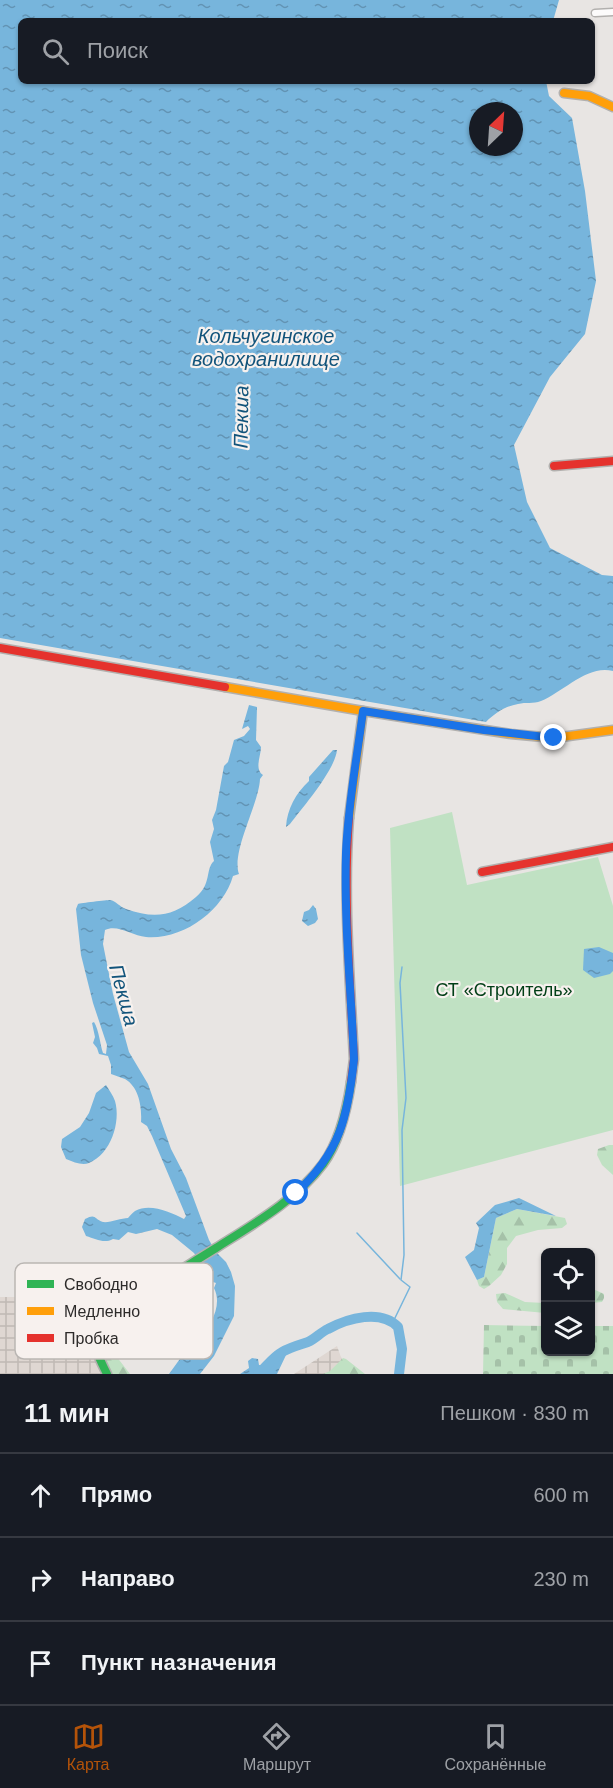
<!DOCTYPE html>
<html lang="ru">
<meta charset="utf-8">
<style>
:root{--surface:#171b24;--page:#20242c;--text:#f1f3f6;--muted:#9ea1a6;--line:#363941;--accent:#b45309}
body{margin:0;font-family:Arial,sans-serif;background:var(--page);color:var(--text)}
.controls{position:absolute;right:18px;bottom:18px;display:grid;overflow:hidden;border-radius:9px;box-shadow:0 2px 4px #0004}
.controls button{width:54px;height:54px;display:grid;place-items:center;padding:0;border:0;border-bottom:2px solid var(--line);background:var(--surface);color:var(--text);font:30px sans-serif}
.compass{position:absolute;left:469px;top:102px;width:54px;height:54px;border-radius:50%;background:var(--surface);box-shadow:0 2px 4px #0004;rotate:25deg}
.stop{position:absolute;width:18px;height:18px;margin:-14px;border:4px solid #1a73e8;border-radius:50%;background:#fff}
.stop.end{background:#1a73e8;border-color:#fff;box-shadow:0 2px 6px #0008}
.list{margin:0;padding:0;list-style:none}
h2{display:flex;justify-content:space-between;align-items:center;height:78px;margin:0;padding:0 24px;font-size:26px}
h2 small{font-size:20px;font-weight:400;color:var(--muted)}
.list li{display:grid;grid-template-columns:39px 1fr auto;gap:18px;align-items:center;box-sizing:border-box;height:84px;padding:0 24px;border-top:2px solid var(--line)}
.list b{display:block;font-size:22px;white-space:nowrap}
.list em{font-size:20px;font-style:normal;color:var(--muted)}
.icon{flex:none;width:33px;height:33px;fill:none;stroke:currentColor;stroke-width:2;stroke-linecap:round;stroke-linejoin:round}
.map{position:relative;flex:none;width:613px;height:1374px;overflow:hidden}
.search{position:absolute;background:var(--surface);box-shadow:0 2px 4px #0004;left:18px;right:18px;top:18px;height:66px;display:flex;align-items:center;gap:15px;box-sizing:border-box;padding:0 21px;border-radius:9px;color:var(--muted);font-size:22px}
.sheet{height:330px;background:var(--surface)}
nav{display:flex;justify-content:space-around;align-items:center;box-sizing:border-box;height:84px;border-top:2px solid var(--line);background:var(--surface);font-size:16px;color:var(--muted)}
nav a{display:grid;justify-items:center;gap:3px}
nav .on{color:var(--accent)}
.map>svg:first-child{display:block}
.industrial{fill:url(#industrial-grid)}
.forest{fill:url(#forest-firs)}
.cemetery{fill:url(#cemetery-stones)}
.garden{fill:#c0e1c3}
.water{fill:url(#water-ripples);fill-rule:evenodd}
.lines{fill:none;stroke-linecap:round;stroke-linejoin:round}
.stream{stroke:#77b5dc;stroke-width:1.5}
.river{stroke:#77b5dc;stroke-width:10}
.street-casing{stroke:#b2b0ae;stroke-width:9}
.fast-casing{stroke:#b2b0ae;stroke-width:11}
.slow-casing{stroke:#b2b0ae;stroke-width:11}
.jam-casing{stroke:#b2b0ae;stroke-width:11}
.street{stroke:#fcfbfb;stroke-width:6}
.fast{stroke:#30b455;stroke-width:8}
.slow{stroke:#ff9f0a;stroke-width:8}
.jam{stroke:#e5322d;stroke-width:8}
.route{stroke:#1a73e8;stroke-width:8}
.labels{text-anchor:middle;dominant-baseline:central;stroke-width:4.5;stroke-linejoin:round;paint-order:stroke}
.park-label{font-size:18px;fill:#013e16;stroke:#f7f1ee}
.water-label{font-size:20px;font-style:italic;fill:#12547b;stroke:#f7f1ee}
.key{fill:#f7f1ee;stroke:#bab6b3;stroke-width:1.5}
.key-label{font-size:16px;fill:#2d2b2a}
</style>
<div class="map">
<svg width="613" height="1374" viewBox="0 0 613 1374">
<defs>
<pattern id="industrial-grid" width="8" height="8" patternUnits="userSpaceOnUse" patternTransform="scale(1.5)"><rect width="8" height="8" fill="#dfd7d2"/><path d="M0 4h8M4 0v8" fill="none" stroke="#c0b9b4"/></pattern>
<pattern id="forest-firs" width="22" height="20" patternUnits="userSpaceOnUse" patternTransform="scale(1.5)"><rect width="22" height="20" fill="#c0e1c3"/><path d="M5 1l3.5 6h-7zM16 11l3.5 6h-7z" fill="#a5c1a8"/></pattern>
<pattern id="cemetery-stones" width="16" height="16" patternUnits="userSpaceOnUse" patternTransform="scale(1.5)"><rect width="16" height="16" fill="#c0e1c3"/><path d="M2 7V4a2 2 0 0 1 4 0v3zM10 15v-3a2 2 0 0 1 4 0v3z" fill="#a5c1a8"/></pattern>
<pattern id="water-ripples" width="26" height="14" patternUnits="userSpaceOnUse" patternTransform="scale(1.5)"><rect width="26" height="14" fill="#77b5dc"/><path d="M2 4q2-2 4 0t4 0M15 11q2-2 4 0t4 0" fill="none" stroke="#6293b3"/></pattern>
</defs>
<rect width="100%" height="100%" fill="#e8e5e3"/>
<g class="industrial">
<path d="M 0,1297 L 38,1297 L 126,1374 L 0,1374 Z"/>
<path d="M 337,1346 L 347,1374 L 294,1374 Z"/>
</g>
<g class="forest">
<path d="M 609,1145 L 613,1145 L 613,1175 L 602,1165 L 597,1155 L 598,1149 Z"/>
<path d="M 517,1209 L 565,1218 L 567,1224 L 562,1228 L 538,1230 L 516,1236 L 507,1248 L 507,1264 L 501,1275 L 489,1286 L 484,1289 L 479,1286 L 477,1280 L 484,1277 L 496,1218 Z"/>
<path d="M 591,1288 L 604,1294 L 604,1298 L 602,1302 L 591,1303 Z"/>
<path d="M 505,1293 L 525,1302 L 545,1303 L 545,1313 L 503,1309 L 497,1302 L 496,1294 Z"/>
<path d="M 100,1335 L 105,1336 L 113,1352 L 130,1374 L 113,1374 C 107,1362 95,1349 100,1335 Z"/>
<path d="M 343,1358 L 346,1359 L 365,1374 L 323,1374 L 330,1371 Z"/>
</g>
<path class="cemetery" d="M 484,1325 L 545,1326 L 546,1352 L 590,1352 L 591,1326 L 613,1326 L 613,1374 L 483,1374 Z"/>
<path class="garden" d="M 452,812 L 467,885 L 598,857 L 613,906 L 613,1130 L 400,1186 L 390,828 Z"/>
<g class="water">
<path d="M 0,0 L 559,0 L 553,21 L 21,21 L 21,81 L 546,81 L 549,96 L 572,118 L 585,191 L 596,281 L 585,334 L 550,377 L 514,445 L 527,502 L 550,548 L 602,575 L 613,576 L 613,671 C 588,664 563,692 541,701 C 533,704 526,702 518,704 C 506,706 495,713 486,722 L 0,638 ZM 478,111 L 514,111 L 514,147 L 478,147 Z"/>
<path d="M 249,705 L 257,707 L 256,740 L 261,747 C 261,756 254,769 263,775 L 260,779 C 259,804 231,852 239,874 L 233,876 C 223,911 183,940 146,937 C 132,936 118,924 105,930 L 103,944 L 113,994 L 129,1052 L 148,1084 L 171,1149 L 186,1178 L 209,1240 L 216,1252 L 226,1262 L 231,1272 L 235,1286 L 234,1316 L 214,1356 L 200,1374 L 169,1374 L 182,1356 L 188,1356 L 195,1348 L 199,1349 L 202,1346 L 200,1341 C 210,1325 223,1306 214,1288 L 216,1283 L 213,1282 L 205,1266 L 200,1263 L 194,1253 L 172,1235 L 157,1229 L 136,1234 L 128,1232 L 119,1240 L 113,1239 C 104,1244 96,1239 86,1236 L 82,1227 L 85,1219 C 96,1213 94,1219 103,1222 C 110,1223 121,1218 128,1218 C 130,1216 132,1213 135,1211 C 150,1203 170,1212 184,1219 L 186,1216 L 152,1136 L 147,1126 L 141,1122 C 142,1107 139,1087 125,1079 C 120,1077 116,1076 111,1074 L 111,1065 L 108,1056 L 99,1054 L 97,1048 L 93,1043 L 95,1037 L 92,1023 L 94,1022 C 99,1030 100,1044 103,1053 L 106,1054 L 107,1045 L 93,1003 L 81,955 L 76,909 L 78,904 C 80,903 107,900 110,900 C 116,901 120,907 126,909 C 154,919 173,917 196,897 C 212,884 205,869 214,861 L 210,842 L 214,829 L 212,820 L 216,810 L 224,766 L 228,762 L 234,740 L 244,736 L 250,729 L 248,726 L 242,729 Z"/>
<path d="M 333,750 L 337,750 C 335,770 303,807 290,824 L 286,827 C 287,809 296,793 309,781 L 309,777 Z"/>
<path d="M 313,905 L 316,909 L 318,919 L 315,923 L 308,926 L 302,921 L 304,912 L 309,910 Z"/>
<path d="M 599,947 L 613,953 L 613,971 L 610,974 L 594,978 L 583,970 L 584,949 Z"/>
<path d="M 106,1085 C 109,1090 113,1095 115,1101 C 121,1122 111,1154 89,1163 C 82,1166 74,1162 66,1159 L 61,1147 L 62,1139 L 80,1127 L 89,1113 L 96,1093 Z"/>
<path d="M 519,1198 L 556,1216 L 517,1209 L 496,1218 L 484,1277 L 477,1280 L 465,1257 L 474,1250 L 479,1228 L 476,1223 L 495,1205 Z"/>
<path d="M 288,1345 L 291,1350 L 287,1353 L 277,1374 L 240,1374 L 249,1368 L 248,1361 L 252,1358 L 258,1359 L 259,1365 L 270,1366 L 273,1360 L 274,1352 Z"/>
</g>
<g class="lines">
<g class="stream">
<path d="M 357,1233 L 400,1279"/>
<path d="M 393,1322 L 410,1287 L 401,1280 L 404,1255 L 402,1130 L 406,1098 L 400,983 L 402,967"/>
</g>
<path class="river" d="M 258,1374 C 266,1367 273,1357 282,1352 C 291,1347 299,1345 308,1342 C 315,1339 321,1332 328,1329 C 348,1318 381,1309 398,1327 L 402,1349 L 399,1374"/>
<g class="street-casing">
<path id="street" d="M 595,13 L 613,12"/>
</g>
<g class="fast-casing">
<path id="fast" d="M 107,1374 C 95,1350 89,1339 107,1316 C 143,1293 179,1271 216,1248 C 254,1224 296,1200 323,1164 C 340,1141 347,1109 351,1082"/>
</g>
<g class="slow-casing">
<g id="slow">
<path d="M 564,93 L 589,96 L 613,107"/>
<path d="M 225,687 L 363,711 L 511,734 L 554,738 L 613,730"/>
<path d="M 349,818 L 363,711"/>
</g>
</g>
<g class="jam-casing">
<g id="jam">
<path d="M 554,466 L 613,461"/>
<path d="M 0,648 L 225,687"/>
<path d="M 349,818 C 343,898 350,979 354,1059 L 351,1082"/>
<path d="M 482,872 L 613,847"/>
</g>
</g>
<use href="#street" class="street"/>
<use href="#fast" class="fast"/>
<use href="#slow" class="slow"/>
<use href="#jam" class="jam"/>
</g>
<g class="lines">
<path class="route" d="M 296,1193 C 340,1152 348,1117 354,1059 C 351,992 344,920 346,853 C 348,805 357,758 363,711 L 484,730 L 554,738"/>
</g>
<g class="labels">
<g class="park-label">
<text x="504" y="990">СТ «Строитель»</text>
</g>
<g class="water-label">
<text x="266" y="336">Кольчугинское<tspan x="266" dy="23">водохранилище</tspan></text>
<text transform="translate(241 417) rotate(-89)">Пекша</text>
<text transform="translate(124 995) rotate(75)">Пекша</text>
</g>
</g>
<rect x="15" y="1263" width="198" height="96" rx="9" class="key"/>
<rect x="27" y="1280" width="27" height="8" fill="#30b455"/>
<rect x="27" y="1307" width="27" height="8" fill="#ff9f0a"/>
<rect x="27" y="1334" width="27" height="8" fill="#e5322d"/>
<g class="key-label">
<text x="64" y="1290">Свободно</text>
<text x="64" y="1317">Медленно</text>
<text x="64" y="1344">Пробка</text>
</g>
</svg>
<div class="controls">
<button><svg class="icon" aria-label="locate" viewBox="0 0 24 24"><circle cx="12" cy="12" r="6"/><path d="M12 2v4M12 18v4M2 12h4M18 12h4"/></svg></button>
<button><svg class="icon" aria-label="layers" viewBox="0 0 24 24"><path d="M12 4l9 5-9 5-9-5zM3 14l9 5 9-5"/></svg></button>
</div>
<svg class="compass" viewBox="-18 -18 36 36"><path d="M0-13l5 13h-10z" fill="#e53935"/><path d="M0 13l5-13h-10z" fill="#9ea1a6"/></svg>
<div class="stop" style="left:296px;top:1193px"></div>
<div class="stop end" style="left:554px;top:738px"></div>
<div class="search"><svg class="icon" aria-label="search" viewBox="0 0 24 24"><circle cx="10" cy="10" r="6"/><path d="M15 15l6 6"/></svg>Поиск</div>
</div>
<section class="sheet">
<h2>11 мин<small>Пешком · 830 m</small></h2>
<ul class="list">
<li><svg class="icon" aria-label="ahead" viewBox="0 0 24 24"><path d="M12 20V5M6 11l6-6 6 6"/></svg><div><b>Прямо</b></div><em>600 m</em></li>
<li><svg class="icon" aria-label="right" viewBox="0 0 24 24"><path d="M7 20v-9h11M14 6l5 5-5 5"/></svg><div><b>Направо</b></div><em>230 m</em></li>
<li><svg class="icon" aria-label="arrive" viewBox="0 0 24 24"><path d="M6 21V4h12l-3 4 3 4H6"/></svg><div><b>Пункт назначения</b></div></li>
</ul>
</section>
<nav>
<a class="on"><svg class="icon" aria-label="map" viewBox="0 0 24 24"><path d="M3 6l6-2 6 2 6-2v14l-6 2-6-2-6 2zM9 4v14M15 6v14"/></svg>Карта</a>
<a><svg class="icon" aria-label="directions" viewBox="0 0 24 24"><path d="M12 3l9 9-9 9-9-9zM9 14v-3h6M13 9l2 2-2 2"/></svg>Маршрут</a>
<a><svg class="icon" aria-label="saved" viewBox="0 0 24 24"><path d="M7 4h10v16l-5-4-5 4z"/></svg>Сохранённые</a>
</nav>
